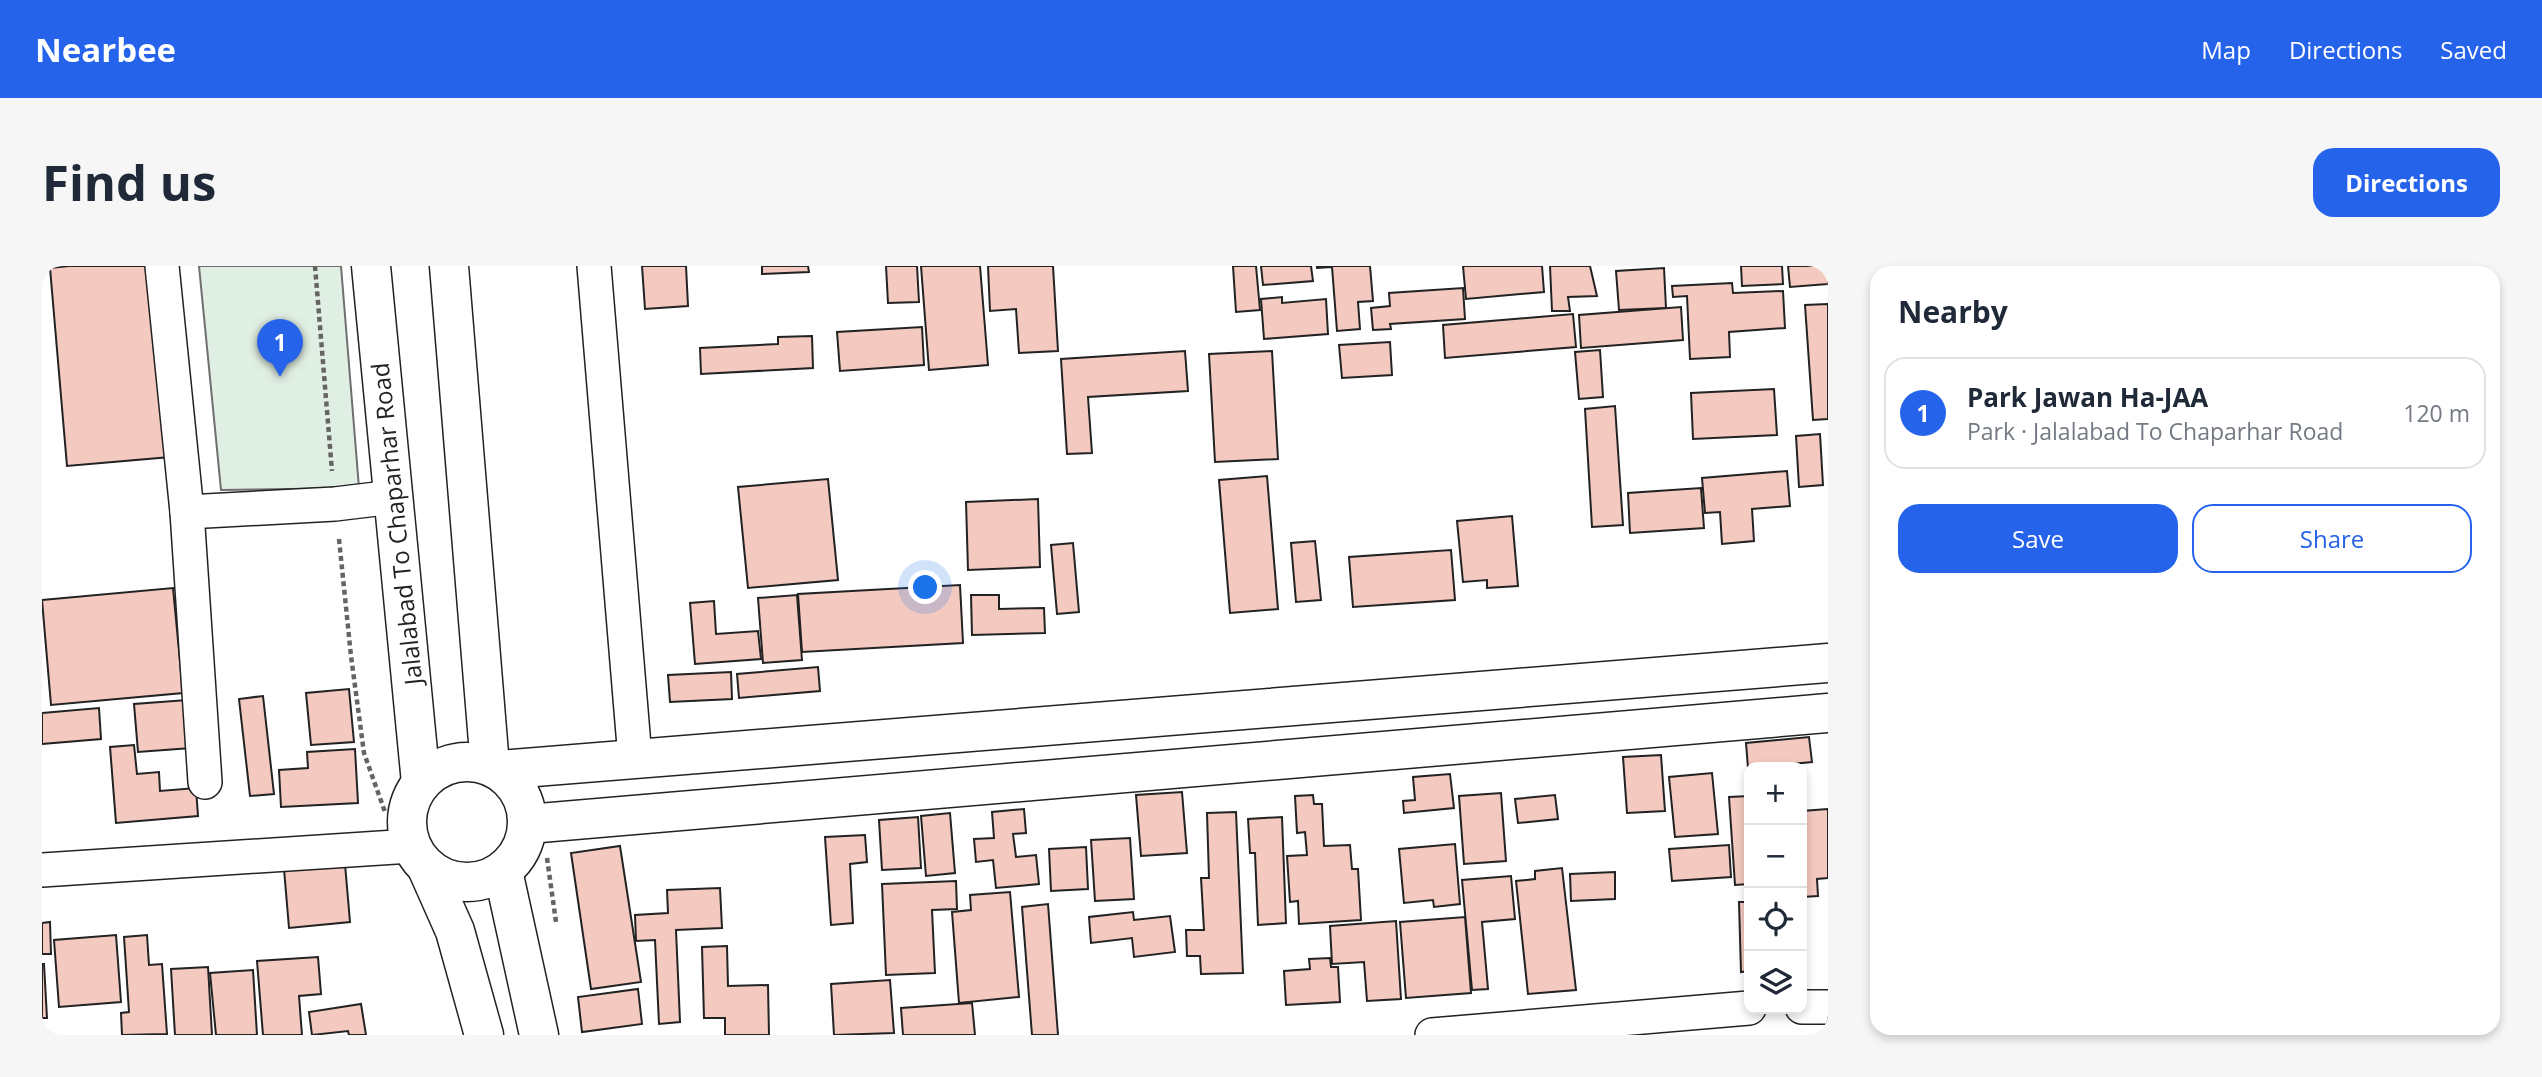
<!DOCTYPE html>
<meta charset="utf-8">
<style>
:root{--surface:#fff;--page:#f6f6f7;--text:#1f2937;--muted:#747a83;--line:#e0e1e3;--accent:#2563eb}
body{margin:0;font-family:"Open Sans",sans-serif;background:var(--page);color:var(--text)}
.controls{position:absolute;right:21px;bottom:21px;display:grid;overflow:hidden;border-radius:14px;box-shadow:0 4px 10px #0003}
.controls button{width:63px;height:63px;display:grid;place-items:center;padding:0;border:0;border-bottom:2px solid var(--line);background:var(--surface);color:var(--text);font:35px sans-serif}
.you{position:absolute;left:884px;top:322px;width:24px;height:24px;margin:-18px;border:5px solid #fff;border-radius:50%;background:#1a73e8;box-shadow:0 0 0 10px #1a73e833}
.badge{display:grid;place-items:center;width:46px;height:46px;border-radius:50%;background:var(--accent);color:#fff;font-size:23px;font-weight:700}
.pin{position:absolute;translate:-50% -58px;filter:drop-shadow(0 2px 4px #0008)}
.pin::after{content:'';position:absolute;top:37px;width:24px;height:21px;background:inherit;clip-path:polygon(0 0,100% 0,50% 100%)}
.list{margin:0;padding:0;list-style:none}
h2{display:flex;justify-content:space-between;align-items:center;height:91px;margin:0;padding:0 28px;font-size:30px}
h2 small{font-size:23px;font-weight:400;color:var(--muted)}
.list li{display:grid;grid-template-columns:46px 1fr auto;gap:21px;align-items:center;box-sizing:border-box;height:112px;margin:0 14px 14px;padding:0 14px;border:2px solid var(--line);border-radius:21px}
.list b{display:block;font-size:26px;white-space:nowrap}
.list p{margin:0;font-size:23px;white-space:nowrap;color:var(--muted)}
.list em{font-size:23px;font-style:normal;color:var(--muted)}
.actions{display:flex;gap:14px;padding:21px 28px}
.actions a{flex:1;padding:16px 0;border:2px solid var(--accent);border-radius:21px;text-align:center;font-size:24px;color:var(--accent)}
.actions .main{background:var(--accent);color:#fff}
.icon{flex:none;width:38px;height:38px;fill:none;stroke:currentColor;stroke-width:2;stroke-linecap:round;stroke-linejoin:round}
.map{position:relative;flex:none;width:1786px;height:769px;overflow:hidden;border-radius:21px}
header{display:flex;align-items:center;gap:42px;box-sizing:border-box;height:98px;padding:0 35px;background:var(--accent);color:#fff}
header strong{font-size:33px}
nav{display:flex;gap:38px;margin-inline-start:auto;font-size:24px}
.intro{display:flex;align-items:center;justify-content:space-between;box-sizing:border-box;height:168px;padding:0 42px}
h1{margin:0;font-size:49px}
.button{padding:18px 32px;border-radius:21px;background:var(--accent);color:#fff;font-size:24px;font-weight:700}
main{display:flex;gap:42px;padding:0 42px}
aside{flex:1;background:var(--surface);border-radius:21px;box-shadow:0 4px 10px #0003}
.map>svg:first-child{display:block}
.green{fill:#e0efe3;stroke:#6f6f6f;stroke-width:2}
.building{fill:#f3c9c0;stroke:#222;stroke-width:2}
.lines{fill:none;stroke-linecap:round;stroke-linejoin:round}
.street-casing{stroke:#222;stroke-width:36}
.secondary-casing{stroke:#222;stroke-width:41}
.primary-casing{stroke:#222;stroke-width:41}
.path{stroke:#646464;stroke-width:4.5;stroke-dasharray:5 3.5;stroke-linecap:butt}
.street{stroke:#fff;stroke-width:33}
.secondary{stroke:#fff;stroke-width:38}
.primary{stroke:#fff;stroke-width:38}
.labels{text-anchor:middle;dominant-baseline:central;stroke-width:5;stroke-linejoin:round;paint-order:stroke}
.street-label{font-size:24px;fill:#222;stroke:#fff}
</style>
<header>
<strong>Nearbee</strong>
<nav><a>Map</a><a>Directions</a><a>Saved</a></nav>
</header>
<div class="intro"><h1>Find us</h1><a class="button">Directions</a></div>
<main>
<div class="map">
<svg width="1786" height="769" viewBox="0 0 1786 769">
<rect width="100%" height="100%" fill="#fff"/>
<path class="green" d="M 157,0 L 299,0 L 317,222 L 179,224 Z"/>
<g class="building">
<path d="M 27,0 L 112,0 L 128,191 L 25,200 L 8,2 Z"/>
<path d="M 600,0 L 644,0 L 646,40 L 603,43 Z"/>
<path d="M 720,0 L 766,0 L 767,6 L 720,8 Z"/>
<path d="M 844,0 L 875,0 L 877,36 L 846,37 Z"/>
<path d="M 879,0 L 938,0 L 946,99 L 887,104 Z"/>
<path d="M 946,0 L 1011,0 L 1016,85 L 977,87 L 974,43 L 948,45 Z"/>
<path d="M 1191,0 L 1214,0 L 1218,44 L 1194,46 Z"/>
<path d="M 1219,0 L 1269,0 L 1271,15 L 1221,19 Z"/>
<path d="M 1275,0 L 1328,0 L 1331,35 L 1316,36 L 1318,63 L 1295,65 L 1290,1 L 1275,2 Z"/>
<path d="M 1421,0 L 1500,0 L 1502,26 L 1424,33 Z"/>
<path d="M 1508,0 L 1548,0 L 1555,30 L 1526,31 L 1528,45 L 1510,45 Z"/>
<path d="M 1699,0 L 1740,0 L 1741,18 L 1700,20 Z"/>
<path d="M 1746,0 L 1786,0 L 1786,18 L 1748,21 Z"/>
<path d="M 1622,2 L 1624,42 L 1577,44 L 1574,5 Z"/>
<path d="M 1690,17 L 1691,27 L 1741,25 L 1743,62 L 1687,66 L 1688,91 L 1648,93 L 1645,30 L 1631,31 L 1630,20 Z"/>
<path d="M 1421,22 L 1423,53 L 1348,58 L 1349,63 L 1331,64 L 1329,42 L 1348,40 L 1347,27 Z"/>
<path d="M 1240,31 L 1240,37 L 1284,33 L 1286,68 L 1222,73 L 1219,33 Z"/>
<path d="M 1786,38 L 1786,153 L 1771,154 L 1763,39 Z"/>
<path d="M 1639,41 L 1641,74 L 1539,82 L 1537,49 Z"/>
<path d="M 1531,48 L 1534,81 L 1403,92 L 1401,59 Z"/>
<path d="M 880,61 L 882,99 L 798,105 L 795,66 Z"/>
<path d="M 770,70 L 771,102 L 659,108 L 658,82 L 736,78 L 736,71 Z"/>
<path d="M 1348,76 L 1350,109 L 1300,112 L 1297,79 Z"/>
<path d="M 1558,84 L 1561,131 L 1537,133 L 1533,86 Z"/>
<path d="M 1143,85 L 1146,125 L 1046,131 L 1050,187 L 1025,188 L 1019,93 Z"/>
<path d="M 1230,85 L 1236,193 L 1173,196 L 1167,88 Z"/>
<path d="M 1732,123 L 1735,169 L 1651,173 L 1649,127 Z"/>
<path d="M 1573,140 L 1581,259 L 1550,261 L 1543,143 Z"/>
<path d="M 1778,168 L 1781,219 L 1757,221 L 1754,170 Z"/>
<path d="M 1745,205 L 1748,240 L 1710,243 L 1712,275 L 1680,278 L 1678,246 L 1663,247 L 1660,212 Z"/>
<path d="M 1225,210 L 1236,343 L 1188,347 L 1177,214 Z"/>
<path d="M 786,213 L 796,314 L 706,322 L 696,221 Z"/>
<path d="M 1659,222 L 1662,262 L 1588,267 L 1586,227 Z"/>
<path d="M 996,233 L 998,301 L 926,304 L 924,236 Z"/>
<path d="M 1470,250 L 1476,320 L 1445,322 L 1445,314 L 1421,316 L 1415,255 Z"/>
<path d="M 1273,275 L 1279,334 L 1254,336 L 1249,277 Z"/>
<path d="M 1031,277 L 1037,346 L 1015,348 L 1009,279 Z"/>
<path d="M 1409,284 L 1413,334 L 1311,341 L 1307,291 Z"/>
<path d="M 918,319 L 921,377 L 760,386 L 756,328 Z"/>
<path d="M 131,322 L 141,427 L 9,439 L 0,334 Z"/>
<path d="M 755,329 L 760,394 L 721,397 L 716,332 Z"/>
<path d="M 929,329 L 957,329 L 957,343 L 1002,342 L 1003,367 L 930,369 Z"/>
<path d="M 672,335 L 674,368 L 716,365 L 719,393 L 653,398 L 648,337 Z"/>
<path d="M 776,401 L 778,425 L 697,432 L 695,408 Z"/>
<path d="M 689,406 L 690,433 L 628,436 L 626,409 Z"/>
<path d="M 307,423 L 312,476 L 269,479 L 264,427 Z"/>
<path d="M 221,430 L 232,528 L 208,530 L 197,433 Z"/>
<path d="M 145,434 L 149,482 L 96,486 L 92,438 Z"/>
<path d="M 57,442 L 59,473 L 0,478 L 0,447 Z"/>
<path d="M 1767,471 L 1770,496 L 1706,502 L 1704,477 Z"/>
<path d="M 92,479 L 95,508 L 117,506 L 118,525 L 154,522 L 156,550 L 74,557 L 68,481 Z"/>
<path d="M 313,483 L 316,537 L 239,541 L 237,504 L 266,502 L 265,486 Z"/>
<path d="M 1619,489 L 1623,545 L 1585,547 L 1581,491 Z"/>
<path d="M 1670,507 L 1676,568 L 1633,571 L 1627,511 Z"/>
<path d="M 1408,508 L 1412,542 L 1362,547 L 1361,535 L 1373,534 L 1371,511 Z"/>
<path d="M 1140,526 L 1145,587 L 1099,590 L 1094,529 Z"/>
<path d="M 1459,527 L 1464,595 L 1422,598 L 1417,530 Z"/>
<path d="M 1271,529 L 1272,538 L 1280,538 L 1282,580 L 1308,579 L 1310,603 L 1316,603 L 1319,654 L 1257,658 L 1256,635 L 1248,636 L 1245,590 L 1265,589 L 1263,566 L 1255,567 L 1253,530 Z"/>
<path d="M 1513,529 L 1516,553 L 1476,557 L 1473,533 Z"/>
<path d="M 1707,530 L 1707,618 L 1693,619 L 1687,531 Z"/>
<path d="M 982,543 L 984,567 L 971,568 L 974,591 L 994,589 L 997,618 L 954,622 L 951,594 L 934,596 L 932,573 L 952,572 L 950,546 Z"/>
<path d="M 1786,543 L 1786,612 L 1775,613 L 1776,630 L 1760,631 L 1760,545 Z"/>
<path d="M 1194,546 L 1201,707 L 1159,708 L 1158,690 L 1145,690 L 1144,664 L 1162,664 L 1159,612 L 1167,612 L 1165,547 Z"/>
<path d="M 908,547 L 913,607 L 884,610 L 879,550 Z"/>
<path d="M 876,551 L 879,602 L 840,604 L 837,554 Z"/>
<path d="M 1240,551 L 1244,657 L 1216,659 L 1213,587 L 1208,587 L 1206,553 Z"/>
<path d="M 823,569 L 825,596 L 808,598 L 811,657 L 789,659 L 783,571 Z"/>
<path d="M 1088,572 L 1092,633 L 1053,635 L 1049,574 Z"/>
<path d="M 1413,578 L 1418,638 L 1392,641 L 1391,634 L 1362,637 L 1357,583 Z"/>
<path d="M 1687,579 L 1689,611 L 1630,615 L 1627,583 Z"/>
<path d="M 578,580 L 599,716 L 549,723 L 529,587 Z"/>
<path d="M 1044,581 L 1046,623 L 1009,625 L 1007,583 Z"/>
<path d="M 303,598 L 308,656 L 247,662 L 242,603 Z"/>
<path d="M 1520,602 L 1534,724 L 1486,728 L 1474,615 L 1493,613 L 1493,605 Z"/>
<path d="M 1573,606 L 1573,633 L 1529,635 L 1528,608 Z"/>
<path d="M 1469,610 L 1473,653 L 1440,656 L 1446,723 L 1430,724 L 1420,614 Z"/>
<path d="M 914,615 L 915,643 L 890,644 L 893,707 L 844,709 L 840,618 Z"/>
<path d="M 678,622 L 680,662 L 634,664 L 638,756 L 617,758 L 613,674 L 594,675 L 593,649 L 626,647 L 625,624 Z"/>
<path d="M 968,626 L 977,731 L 917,737 L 910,646 L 929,644 L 928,629 Z"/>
<path d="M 1697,636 L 1707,636 L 1707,705 L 1699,706 Z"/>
<path d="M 1006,638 L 1016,769 L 990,769 L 980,641 Z"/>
<path d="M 1091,646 L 1092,654 L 1128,650 L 1133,686 L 1092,691 L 1090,672 L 1049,677 L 1047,651 Z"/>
<path d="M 1423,651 L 1429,727 L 1364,732 L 1358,656 Z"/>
<path d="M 1354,655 L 1359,733 L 1325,735 L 1322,696 L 1290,698 L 1288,660 Z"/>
<path d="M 8,656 L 9,688 L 0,688 L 0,657 Z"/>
<path d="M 74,669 L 79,736 L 17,741 L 12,674 Z"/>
<path d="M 105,669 L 107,699 L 120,698 L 125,768 L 80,769 L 79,747 L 87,746 L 82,671 Z"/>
<path d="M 685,680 L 686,720 L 726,719 L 727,769 L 683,769 L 683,752 L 662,752 L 660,681 Z"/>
<path d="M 276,691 L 279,728 L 257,730 L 260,769 L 221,769 L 215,695 Z"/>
<path d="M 1288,692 L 1289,701 L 1296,701 L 1298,736 L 1244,739 L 1242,705 L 1268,703 L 1267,693 Z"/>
<path d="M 0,698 L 2,698 L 5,752 L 0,752 Z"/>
<path d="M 166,701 L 170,769 L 133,769 L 129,703 Z"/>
<path d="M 211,704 L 215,769 L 174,769 L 168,707 Z"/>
<path d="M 848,714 L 852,767 L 792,769 L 789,718 Z"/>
<path d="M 596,723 L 600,758 L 540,766 L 536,731 Z"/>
<path d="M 930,737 L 933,769 L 861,769 L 859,742 Z"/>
<path d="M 319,738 L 324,769 L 307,769 L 306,765 L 270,769 L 267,746 Z"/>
</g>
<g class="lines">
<g class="street-casing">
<g id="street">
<path d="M 120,0 L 145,246 L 163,516"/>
<path d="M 552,0 L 593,492"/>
<path d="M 145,246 L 293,238 L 351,231"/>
<path d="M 0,604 L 369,580"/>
<path d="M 1760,741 L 1786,741"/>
<path d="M 1390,769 L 1707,742"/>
</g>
</g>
<g class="secondary-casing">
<g id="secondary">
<path d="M 457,504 L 1786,397"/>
<path d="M 486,558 L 1786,447"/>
</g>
</g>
<g class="primary-casing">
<g id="primary">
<path d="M 329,0 L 379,517"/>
<path d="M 407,0 L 448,500"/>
<circle cx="425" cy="556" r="60"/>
<path d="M 385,602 L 413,665 L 442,769"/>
<path d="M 461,605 L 497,769"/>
</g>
</g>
<g class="path">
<path d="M 273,0 L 290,205"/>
<path d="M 297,273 L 309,390 L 322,487 L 343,546"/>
<path d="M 505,592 L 514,656"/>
</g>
<use href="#street" class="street"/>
<use href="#secondary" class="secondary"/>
<use href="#primary" class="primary"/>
</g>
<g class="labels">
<g class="street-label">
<text transform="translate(354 258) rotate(-96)">Jalalabad To Chaparhar Road</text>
</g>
</g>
</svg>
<div class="controls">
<button>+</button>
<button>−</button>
<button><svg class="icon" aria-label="locate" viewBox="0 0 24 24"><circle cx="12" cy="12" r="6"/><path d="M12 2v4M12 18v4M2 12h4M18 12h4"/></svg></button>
<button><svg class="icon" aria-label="layers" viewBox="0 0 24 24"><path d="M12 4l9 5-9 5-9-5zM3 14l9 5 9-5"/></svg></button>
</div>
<div class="you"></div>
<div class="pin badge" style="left:238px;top:111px">1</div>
</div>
<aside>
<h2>Nearby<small></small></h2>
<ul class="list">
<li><span class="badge">1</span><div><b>Park Jawan Ha-JAA</b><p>Park · Jalalabad To Chaparhar Road</p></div><em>120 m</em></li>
</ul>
<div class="actions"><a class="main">Save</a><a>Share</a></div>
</aside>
</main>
